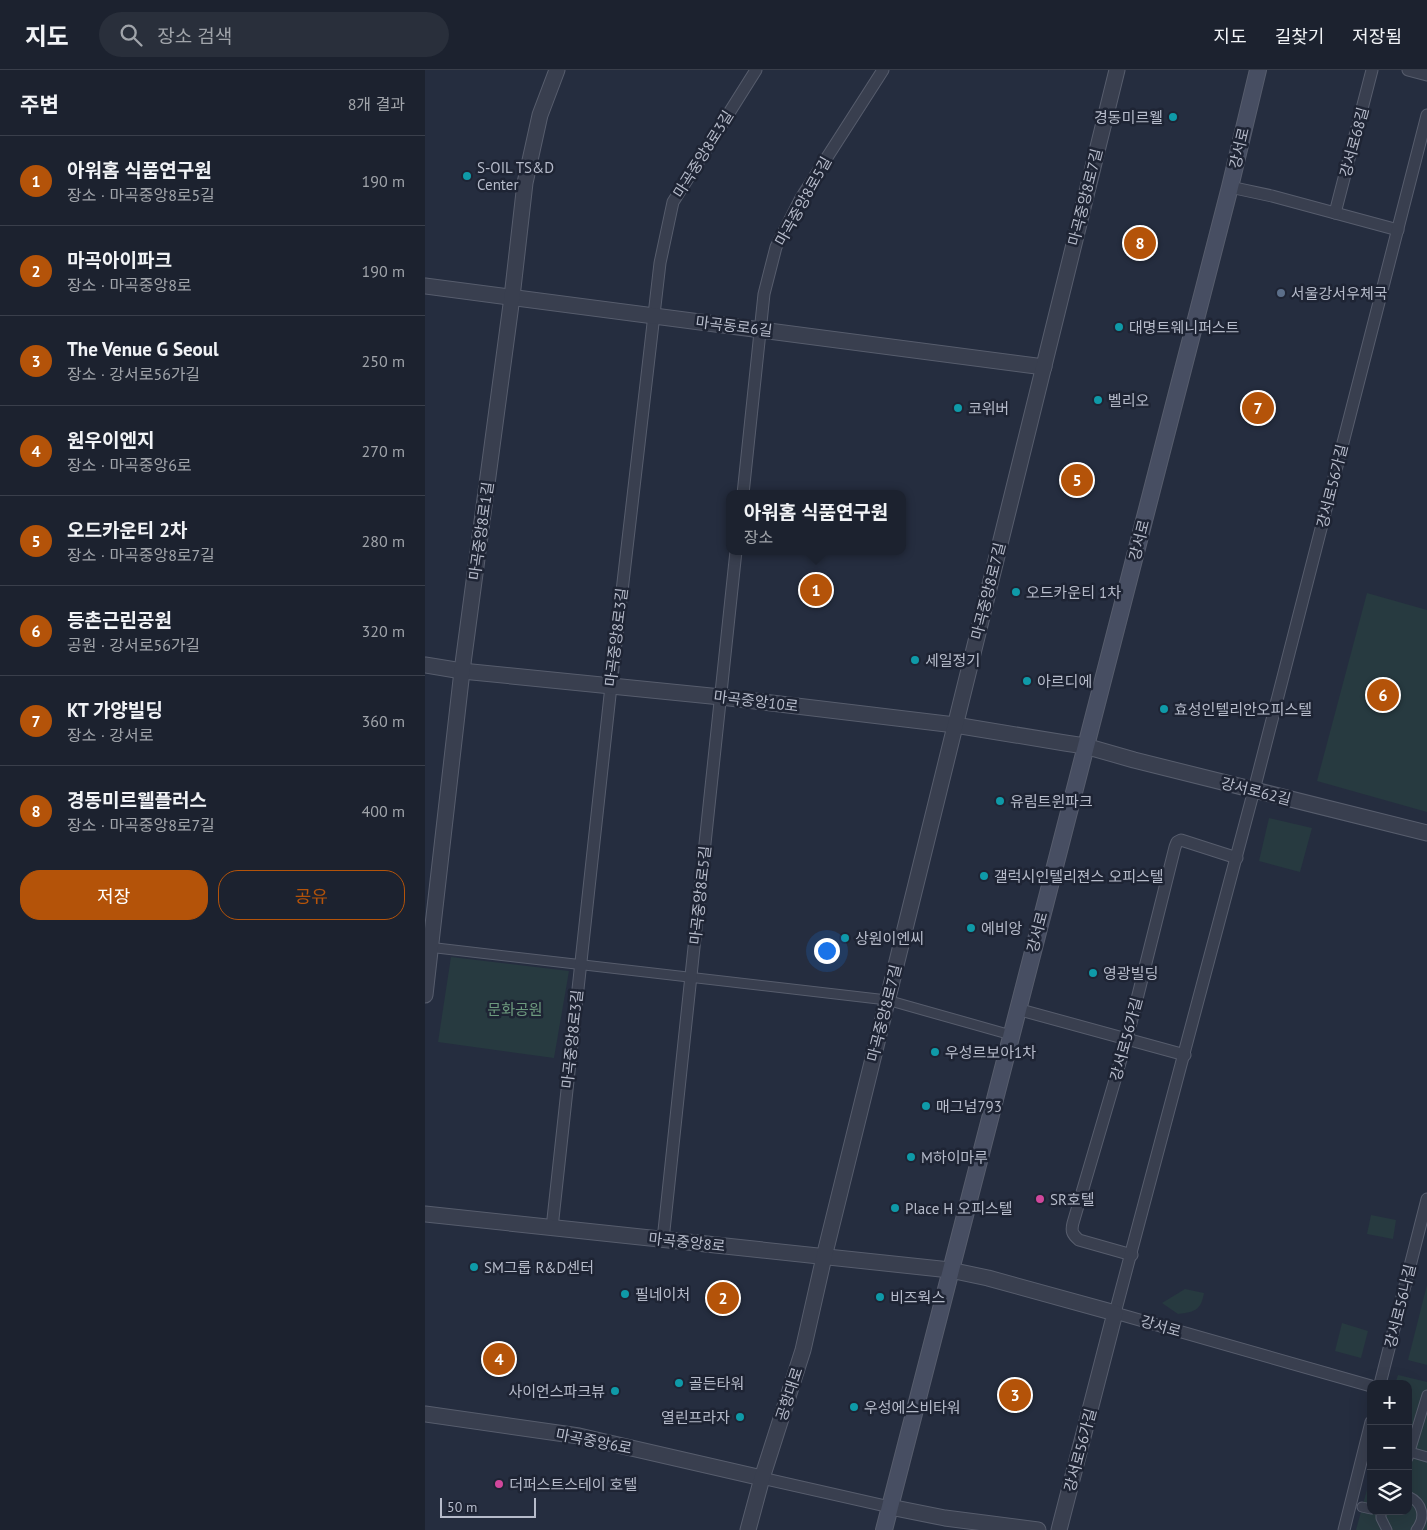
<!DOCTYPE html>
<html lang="ko">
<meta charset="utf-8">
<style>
:root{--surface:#1c222f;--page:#292f3b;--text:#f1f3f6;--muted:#a0a4aa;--line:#3a3f4b;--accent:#b45309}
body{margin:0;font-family:"PT Sans","Noto Sans KR",sans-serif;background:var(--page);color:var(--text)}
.controls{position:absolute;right:15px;bottom:15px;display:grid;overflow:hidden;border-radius:10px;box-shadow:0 5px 20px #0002}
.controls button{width:45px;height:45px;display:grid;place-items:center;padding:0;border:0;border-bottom:1px solid var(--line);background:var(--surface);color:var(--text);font:25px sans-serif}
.scale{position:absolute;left:15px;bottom:12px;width:96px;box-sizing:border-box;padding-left:5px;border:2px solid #b6bbca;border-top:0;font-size:14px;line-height:18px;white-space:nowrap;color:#b6bbca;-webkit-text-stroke:4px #1e2434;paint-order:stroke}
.you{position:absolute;left:401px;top:880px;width:18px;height:18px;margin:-12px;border:4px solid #fff;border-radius:50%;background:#1a73e8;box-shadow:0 0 0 8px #1a73e833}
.badge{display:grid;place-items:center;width:32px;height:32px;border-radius:50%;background:var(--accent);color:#fff;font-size:16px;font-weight:700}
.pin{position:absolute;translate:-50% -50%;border:2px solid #fff;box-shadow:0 1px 5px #0006}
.popup{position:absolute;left:301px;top:420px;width:180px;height:65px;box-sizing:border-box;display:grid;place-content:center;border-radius:10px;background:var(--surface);filter:drop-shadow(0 1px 4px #0005);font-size:16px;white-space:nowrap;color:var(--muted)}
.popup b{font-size:19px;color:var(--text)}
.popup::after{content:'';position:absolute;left:50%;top:100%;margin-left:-10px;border:10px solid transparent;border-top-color:var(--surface)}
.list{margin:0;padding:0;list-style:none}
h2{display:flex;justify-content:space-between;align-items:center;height:65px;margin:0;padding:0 20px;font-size:21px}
h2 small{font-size:16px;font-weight:400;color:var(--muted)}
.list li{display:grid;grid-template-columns:32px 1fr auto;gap:15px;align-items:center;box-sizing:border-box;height:90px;padding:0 20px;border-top:1px solid var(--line)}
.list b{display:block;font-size:19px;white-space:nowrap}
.list p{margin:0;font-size:16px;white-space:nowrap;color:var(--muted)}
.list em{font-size:16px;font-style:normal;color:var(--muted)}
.actions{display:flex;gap:10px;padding:15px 20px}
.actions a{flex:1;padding:11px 0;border:1px solid var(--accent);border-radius:20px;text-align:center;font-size:18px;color:var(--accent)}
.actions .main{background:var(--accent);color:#fff}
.icon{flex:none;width:28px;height:28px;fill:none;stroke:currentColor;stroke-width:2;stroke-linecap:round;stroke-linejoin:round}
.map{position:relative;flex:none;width:1002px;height:1460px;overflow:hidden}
header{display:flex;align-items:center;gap:30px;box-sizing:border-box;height:70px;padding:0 25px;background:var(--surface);border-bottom:1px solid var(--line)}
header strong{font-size:24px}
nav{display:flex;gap:28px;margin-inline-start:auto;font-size:18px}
.search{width:350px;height:45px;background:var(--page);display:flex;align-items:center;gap:12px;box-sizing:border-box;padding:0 18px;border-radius:28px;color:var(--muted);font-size:19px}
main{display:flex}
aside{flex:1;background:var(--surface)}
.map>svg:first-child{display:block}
.green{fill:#273a40}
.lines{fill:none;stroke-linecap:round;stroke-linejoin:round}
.pedestrian-casing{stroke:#575d6d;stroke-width:11}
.minor-casing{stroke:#575d6d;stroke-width:13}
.tertiary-casing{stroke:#575d6d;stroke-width:17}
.secondary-casing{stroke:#575d6d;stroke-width:18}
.pedestrian{stroke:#393f4f;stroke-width:9}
.minor{stroke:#393f4f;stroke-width:11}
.tertiary{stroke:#393f4f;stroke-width:15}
.secondary{stroke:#474e62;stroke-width:16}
.culture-dot{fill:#0f9aa8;stroke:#1e2434;stroke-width:2}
.service-dot{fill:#5c6f8a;stroke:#1e2434;stroke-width:2}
.hotel-dot{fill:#d1479c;stroke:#1e2434;stroke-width:2}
.labels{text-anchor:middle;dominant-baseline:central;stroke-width:5;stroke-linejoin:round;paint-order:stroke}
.poi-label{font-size:15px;fill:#b6bbca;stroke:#1e2434;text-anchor:start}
.street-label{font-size:15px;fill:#b6bbca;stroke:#1e2434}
.park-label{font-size:15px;fill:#6d9a7e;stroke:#1e2434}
</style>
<header>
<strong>지도</strong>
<div class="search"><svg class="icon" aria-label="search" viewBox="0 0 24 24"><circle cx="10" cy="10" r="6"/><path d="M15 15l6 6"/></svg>장소 검색</div>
<nav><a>지도</a><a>길찾기</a><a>저장됨</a></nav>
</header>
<main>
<aside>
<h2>주변<small>8개 결과</small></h2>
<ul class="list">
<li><span class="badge">1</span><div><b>아워홈 식품연구원</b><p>장소 · 마곡중앙8로5길</p></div><em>190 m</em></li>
<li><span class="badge">2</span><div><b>마곡아이파크</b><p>장소 · 마곡중앙8로</p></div><em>190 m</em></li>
<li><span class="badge">3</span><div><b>The Venue G Seoul</b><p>장소 · 강서로56가길</p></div><em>250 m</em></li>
<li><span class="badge">4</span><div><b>원우이엔지</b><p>장소 · 마곡중앙6로</p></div><em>270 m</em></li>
<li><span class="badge">5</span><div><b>오드카운티 2차</b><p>장소 · 마곡중앙8로7길</p></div><em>280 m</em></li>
<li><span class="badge">6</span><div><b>등촌근린공원</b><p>공원 · 강서로56가길</p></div><em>320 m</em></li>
<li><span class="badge">7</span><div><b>KT 가양빌딩</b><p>장소 · 강서로</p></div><em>360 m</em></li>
<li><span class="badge">8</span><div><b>경동미르웰플러스</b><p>장소 · 마곡중앙8로7길</p></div><em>400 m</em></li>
</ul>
<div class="actions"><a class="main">저장</a><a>공유</a></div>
</aside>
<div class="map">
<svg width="1002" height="1460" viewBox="0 0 1002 1460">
<rect width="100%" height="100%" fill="#252d3f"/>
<g class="green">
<path d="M 942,523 L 1002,540 L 1002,742 L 892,711 Z"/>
<path d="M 844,748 L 887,758 L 875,802 L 834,791 Z"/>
<path d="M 26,887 L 144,901 L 129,988 L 13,972 Z"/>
<path d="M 946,1145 L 971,1150 L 968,1169 L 942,1164 Z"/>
<path d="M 1002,1215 L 1002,1295 L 983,1290 Z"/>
<path d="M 760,1219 L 779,1223 C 776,1240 770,1242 753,1244 L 737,1233 Z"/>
<path d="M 917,1253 L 943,1261 L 936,1288 L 910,1281 Z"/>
<path d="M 973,1305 L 1002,1312 L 1002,1460 L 931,1460 L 946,1405 L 946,1441 L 983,1441 L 983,1314 L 970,1314 Z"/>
</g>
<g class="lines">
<g class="pedestrian-casing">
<g id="pedestrian">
<path d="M 3,877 L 462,930 L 586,965"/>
<path d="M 985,1382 L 1002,1387"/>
<path d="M 983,1388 L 1002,1325"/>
<path d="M 983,1426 C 998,1433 1001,1447 991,1460"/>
<path d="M 937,1437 L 946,1439"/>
<path d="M 956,1441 L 956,1448 L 962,1460"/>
</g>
</g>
<g class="minor-casing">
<g id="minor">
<path d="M 983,0 L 1002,5"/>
<path d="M 805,117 L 847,126 L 973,160"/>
<path d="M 910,143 L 947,0"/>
<path d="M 318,424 L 339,224 L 351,177 L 376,128 L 458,0"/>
<path d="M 592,939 L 760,985"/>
<path d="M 127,1158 L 186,616 L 235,193 L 248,132 L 331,0"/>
<path d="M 238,1170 L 311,481"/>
<path d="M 707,1185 L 654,1170 C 647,1164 646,1161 648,1153 L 702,969 L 750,777 L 752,772 L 756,770 L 812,788"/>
<path d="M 955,1314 L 1002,1129"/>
<path d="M 946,1316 L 690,1243 L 829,720 L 1002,45"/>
<path d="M 337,1408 L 465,1437"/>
<path d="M 919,1460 L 946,1352"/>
</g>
</g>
<g class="tertiary-casing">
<g id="tertiary">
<path d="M 0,216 L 619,297"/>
<path d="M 0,595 L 37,601 L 296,627 L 530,655 L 640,673 L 660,676 L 709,690 L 1002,763"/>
<path d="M 0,925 L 37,601 L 87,227 L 100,113 L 115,45 L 132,0"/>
<path d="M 0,1144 L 525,1200 L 563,1208 L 690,1243 L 634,1460"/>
<path d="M 0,1344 L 154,1366 L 337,1408"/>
<path d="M 465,1437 L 520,1448 L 613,1460"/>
<path d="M 323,1460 L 337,1408 L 378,1280 L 399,1187 L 692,0"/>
</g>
</g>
<g class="secondary-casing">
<path id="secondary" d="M 459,1460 L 805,117 L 833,0"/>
</g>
<use href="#pedestrian" class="pedestrian"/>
<use href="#minor" class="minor"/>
<use href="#tertiary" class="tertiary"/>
<use href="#secondary" class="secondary"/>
</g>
<g class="culture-dot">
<circle cx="748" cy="47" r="5"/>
<circle cx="42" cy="106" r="5"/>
<circle cx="694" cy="257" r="5"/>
<circle cx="673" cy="330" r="5"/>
<circle cx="533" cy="338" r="5"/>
<circle cx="591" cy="522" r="5"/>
<circle cx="490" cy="590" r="5"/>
<circle cx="602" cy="611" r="5"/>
<circle cx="739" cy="639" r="5"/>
<circle cx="575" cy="731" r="5"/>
<circle cx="559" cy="806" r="5"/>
<circle cx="546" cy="858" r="5"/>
<circle cx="420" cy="868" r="5"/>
<circle cx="668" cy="903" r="5"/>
<circle cx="510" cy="982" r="5"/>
<circle cx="501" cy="1036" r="5"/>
<circle cx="486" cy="1087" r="5"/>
<circle cx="470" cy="1138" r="5"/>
<circle cx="49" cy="1197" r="5"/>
<circle cx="200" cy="1224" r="5"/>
<circle cx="455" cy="1227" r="5"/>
<circle cx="254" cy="1313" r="5"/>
<circle cx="190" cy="1321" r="5"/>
<circle cx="429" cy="1337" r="5"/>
<circle cx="315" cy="1347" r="5"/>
</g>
<circle class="service-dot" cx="856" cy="223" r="5"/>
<g class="hotel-dot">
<circle cx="615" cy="1129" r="5"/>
<circle cx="74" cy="1414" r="5"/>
</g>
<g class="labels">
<g class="poi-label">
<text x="738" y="47" text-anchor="end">경동미르웰</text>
<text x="52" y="97">S-OIL TS&amp;D<tspan x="52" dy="17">Center</tspan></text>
<text x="866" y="223">서울강서우체국</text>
<text x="704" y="257">대명트웨니퍼스트</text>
<text x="683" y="330">벨리오</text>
<text x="543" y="338">코위버</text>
<text x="601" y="522">오드카운티 1차</text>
<text x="500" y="590">세일정기</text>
<text x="612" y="611">아르디에</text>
<text x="749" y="639">효성인텔리안오피스텔</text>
<text x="585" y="731">유림트윈파크</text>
<text x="569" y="806">갤럭시인텔리젼스 오피스텔</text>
<text x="556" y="858">에비앙</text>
<text x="430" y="868">상원이엔씨</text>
<text x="678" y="903">영광빌딩</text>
<text x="520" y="982">우성르보아1차</text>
<text x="511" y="1036">매그넘793</text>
<text x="496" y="1087">M하이마루</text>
<text x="625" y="1129">SR호텔</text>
<text x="480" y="1138">Place H 오피스텔</text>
<text x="59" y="1197">SM그룹 R&amp;D센터</text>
<text x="210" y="1224">필네이처</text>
<text x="465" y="1227">비즈웍스</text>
<text x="264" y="1313">골든타워</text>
<text x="180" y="1321" text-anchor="end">사이언스파크뷰</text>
<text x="439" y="1337">우성에스비타워</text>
<text x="305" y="1347" text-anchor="end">열린프라자</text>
<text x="84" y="1414">더퍼스트스테이 호텔</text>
</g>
<g class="street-label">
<text transform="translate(929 72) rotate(-75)">강서로68길</text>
<text transform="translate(814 78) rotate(-77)">강서로</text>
<text transform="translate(278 84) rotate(-58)">마곡중앙8로3길</text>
<text transform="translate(660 127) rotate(-76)">마곡중앙8로7길</text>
<text transform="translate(378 131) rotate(-61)">마곡중앙8로5길</text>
<text transform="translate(309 256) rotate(7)">마곡동로6길</text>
<text transform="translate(907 416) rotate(-76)">강서로56가길</text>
<text transform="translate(56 461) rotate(-82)">마곡중앙8로1길</text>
<text transform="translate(714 470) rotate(-76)">강서로</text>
<text transform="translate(563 521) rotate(-76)">마곡중앙8로7길</text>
<text transform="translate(191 567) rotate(-83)">마곡중앙8로3길</text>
<text transform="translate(331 631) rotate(7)">마곡중앙10로</text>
<text transform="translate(831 721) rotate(14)">강서로62길</text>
<text transform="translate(275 825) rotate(-84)">마곡중앙8로5길</text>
<text transform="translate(612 862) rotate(-75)">강서로</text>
<text transform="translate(459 943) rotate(-76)">마곡중앙8로7길</text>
<text transform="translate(147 969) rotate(-84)">마곡중앙8로3길</text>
<text transform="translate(701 969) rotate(-75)">강서로56가길</text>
<text transform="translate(262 1172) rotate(6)">마곡중앙8로</text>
<text transform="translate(975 1236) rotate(-76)">강서로56나길</text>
<text transform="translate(736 1256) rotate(16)">강서로</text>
<text transform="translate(364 1324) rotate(-72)">공항대로</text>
<text transform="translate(169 1371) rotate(11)">마곡중앙6로</text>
<text transform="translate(655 1380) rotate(-75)">강서로56가길</text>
</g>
<g class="park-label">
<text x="90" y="939">문화공원</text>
</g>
</g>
</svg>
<div class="controls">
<button>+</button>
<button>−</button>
<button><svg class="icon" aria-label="layers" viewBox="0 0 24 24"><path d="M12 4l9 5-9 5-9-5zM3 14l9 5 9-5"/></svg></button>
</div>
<div class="scale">50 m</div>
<div class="you"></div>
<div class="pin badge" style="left:391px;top:520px">1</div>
<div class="popup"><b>아워홈 식품연구원</b>장소</div>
<div class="pin badge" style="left:298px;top:1228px">2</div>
<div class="pin badge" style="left:590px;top:1325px">3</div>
<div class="pin badge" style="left:74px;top:1289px">4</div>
<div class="pin badge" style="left:652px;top:410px">5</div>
<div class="pin badge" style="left:958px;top:625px">6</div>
<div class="pin badge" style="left:833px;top:338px">7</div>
<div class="pin badge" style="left:715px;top:173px">8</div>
</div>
</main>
